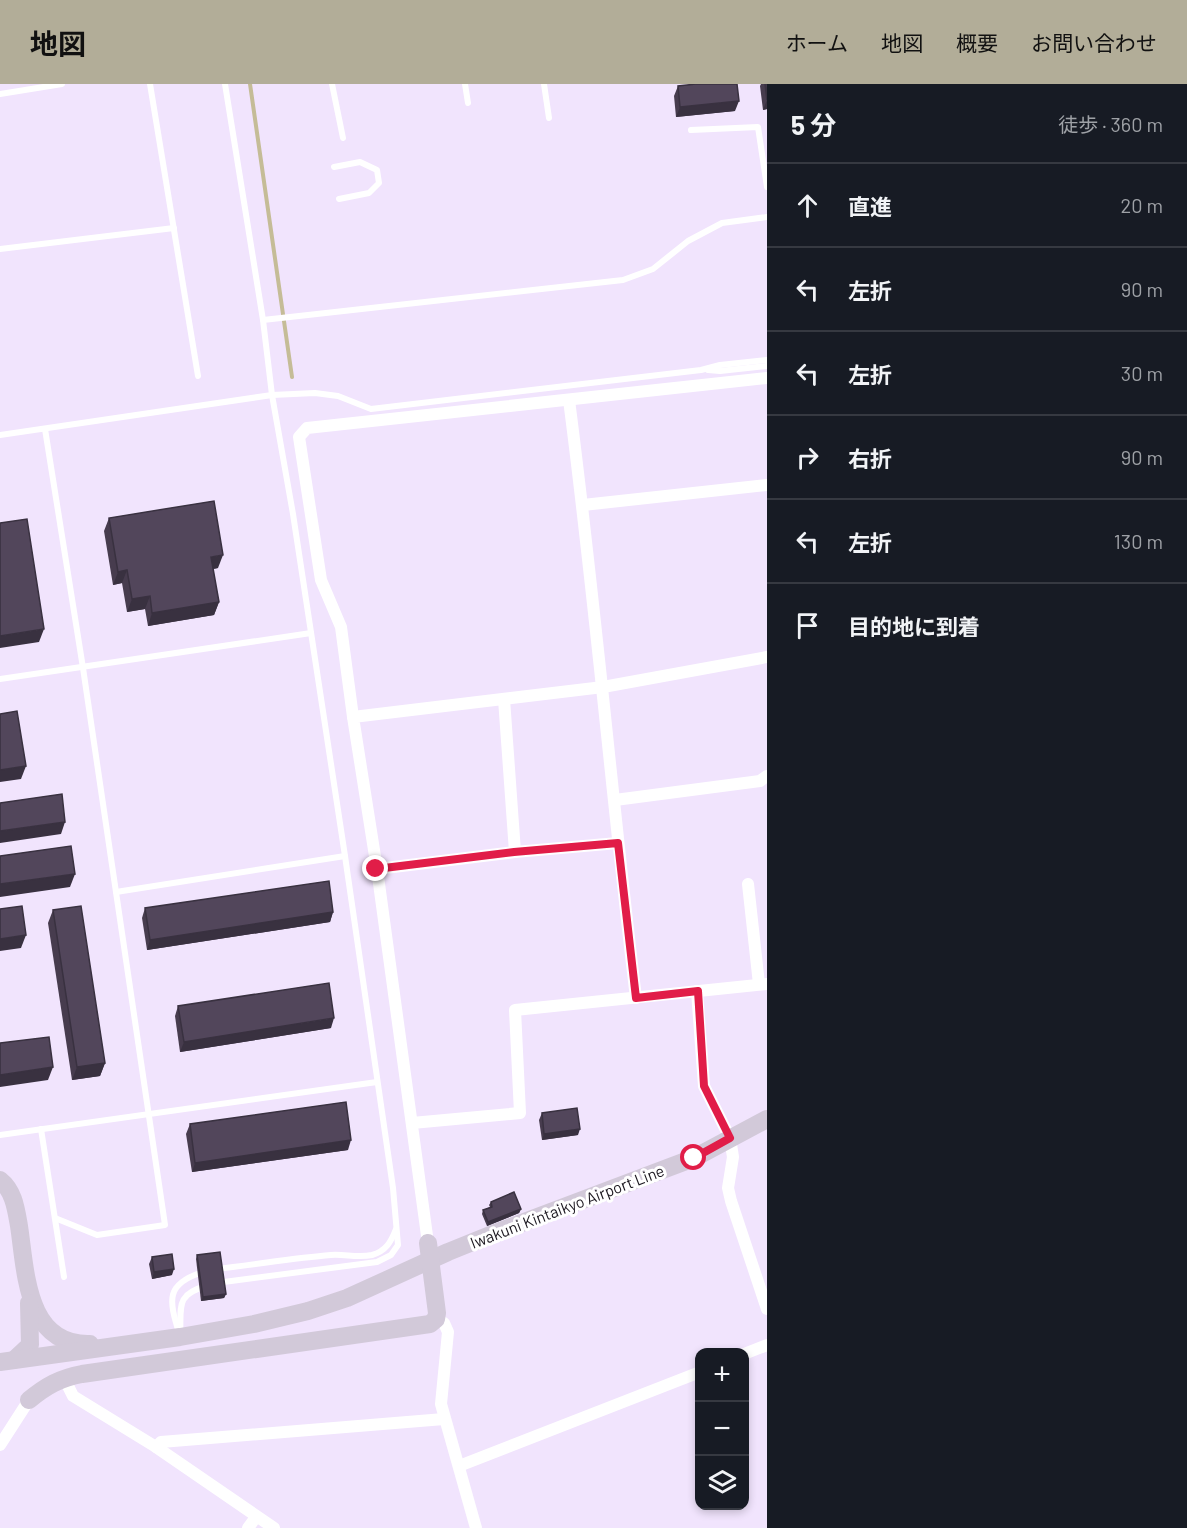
<!DOCTYPE html>
<html lang="ja">
<meta charset="utf-8">
<style>
:root{--surface:#171b24;--page:#20242c;--text:#f1f3f6;--muted:#9ea1a6;--line:#363941;--accent:#b2ad98}
body{margin:0;font-family:Barlow,"Noto Sans JP",sans-serif;background:var(--page);color:var(--text)}
.controls{position:absolute;right:18px;bottom:18px;display:grid;overflow:hidden;border-radius:12px;box-shadow:0 3px 9px #0003}
.controls button{width:54px;height:54px;display:grid;place-items:center;padding:0;border:0;border-bottom:2px solid var(--line);background:var(--surface);color:var(--text);font:30px sans-serif}
.stop{position:absolute;width:18px;height:18px;margin:-14px;border:4px solid #e11d48;border-radius:50%;background:#fff}
.stop.end{background:#e11d48;border-color:#fff;box-shadow:0 2px 6px #0008}
.list{margin:0;padding:0;list-style:none}
h2{display:flex;justify-content:space-between;align-items:center;height:78px;margin:0;padding:0 24px;font-size:26px}
h2 small{font-size:20px;font-weight:400;color:var(--muted)}
.list li{display:grid;grid-template-columns:39px 1fr auto;gap:18px;align-items:center;box-sizing:border-box;height:84px;padding:0 24px;border-top:2px solid var(--line)}
.list b{display:block;font-size:22px;white-space:nowrap}
.list em{font-size:20px;font-style:normal;color:var(--muted)}
.icon{flex:none;width:33px;height:33px;fill:none;stroke:currentColor;stroke-width:2;stroke-linecap:round;stroke-linejoin:round}
.map{position:relative;flex:none;width:767px;height:1444px;overflow:hidden}
header{display:flex;align-items:center;gap:36px;box-sizing:border-box;height:84px;padding:0 30px;background:var(--accent);color:#111}
header strong{font-size:28px}
nav{display:flex;gap:33px;margin-inline-start:auto;font-size:21px}
main{display:flex}
aside{flex:1;background:var(--surface)}
.map>svg:first-child{display:block}
.lines{fill:none;stroke-linecap:round;stroke-linejoin:round}
.stream{stroke:#c5bc97;stroke-width:4}
.lane{stroke:#fff;stroke-width:6}
.street{stroke:#fff;stroke-width:12}
.secondary{stroke:#d2c9d9;stroke-width:18}
.wall{fill:#473c4e}
.shaded-wall{fill:#393140}
.building{fill:#52465b;stroke:#393140;stroke-width:1.5}
.route{stroke:#e11d48;stroke-width:8}
.labels{text-anchor:middle;dominant-baseline:central;stroke-width:6;stroke-linejoin:round;paint-order:stroke}
.street-label{font-size:16px;fill:#1a161e;stroke:#fff}
</style>
<header>
<strong>地図</strong>
<nav><a>ホーム</a><a>地図</a><a>概要</a><a>お問い合わせ</a></nav>
</header>
<main>
<div class="map">
<svg width="767" height="1444" viewBox="0 0 767 1444">
<rect width="100%" height="100%" fill="#f1e4fd"/>
<g class="lines">
<path class="stream" d="M 250,0 L 292,293"/>
<g class="lane">
<path d="M 150,0 L 198,292"/>
<path d="M 332,0 L 343,54"/>
<path d="M 465,0 L 468,19"/>
<path d="M 544,0 L 549,34"/>
<path d="M 0,10 L 62,0"/>
<path d="M 691,46 L 758,43 L 767,103"/>
<path d="M 334,83 L 360,78 L 377,86 L 379,99 L 369,109 L 339,115"/>
<path d="M 0,165 L 174,144"/>
<path d="M 263,236 L 623,196 L 653,185 L 688,157 L 722,139 L 767,133"/>
<path d="M 708,286 L 720,287 L 767,282"/>
<path d="M 45,345 L 83,584 L 165,1141 L 97,1151 L 55,1134"/>
<path d="M 0,351 L 272,311 L 315,309 L 338,312 L 371,325 L 701,286 L 720,281 L 767,276"/>
<path d="M 0,595 L 311,549"/>
<path d="M 116,808 L 345,772"/>
<path d="M 41,1045 L 64,1193"/>
<path d="M 0,1051 L 377,998"/>
<path d="M 216,1185 C 254,1181 293,1174 331,1171 C 345,1170 358,1174 372,1171 C 386,1167 391,1158 396,1145"/>
<path d="M 216,1199 L 377,1178 L 391,1171 L 398,1161 L 393,1104 L 345,772 L 293,430 L 272,311 L 263,236 L 225,0"/>
<path d="M 179,1249 C 169,1216 165,1200 203,1188"/>
<path d="M 180,1252 C 182,1224 174,1211 206,1202"/>
</g>
<g class="street">
<path d="M 569,316 C 595,515 612,715 636,914"/>
<path d="M 583,421 L 767,401"/>
<path d="M 504,615 L 515,768"/>
<path d="M 353,633 L 341,543 L 321,496 L 299,353 L 307,344 L 767,294"/>
<path d="M 615,716 L 760,697 L 767,692"/>
<path d="M 377,785 L 515,768 L 618,759"/>
<path d="M 748,800 L 759,900"/>
<path d="M 697,907 L 704,1002 L 730,1054 L 733,1073 L 728,1104 L 731,1117 L 767,1225"/>
<path d="M 412,1039 L 520,1029 L 515,926 L 767,900"/>
<path d="M 428,1159 L 377,785 L 353,633 L 603,603 L 767,573"/>
<path d="M 436,1235 L 444,1239 L 448,1248 L 441,1320 L 476,1444"/>
<path d="M 744,1270 L 767,1261"/>
<path d="M 64,1294 L 73,1312 L 156,1363 L 274,1444"/>
<path d="M 0,1361 L 29,1316"/>
<path d="M 156,1363 L 161,1358 L 444,1335"/>
<path d="M 459,1382 L 700,1288"/>
<path d="M 248,1444 L 256,1433"/>
</g>
<g class="secondary">
<path d="M 0,1096 C 14,1107 16,1125 19,1142 C 26,1188 26,1262 90,1260"/>
<path d="M 14,1276 L 30,1261 L 29,1219"/>
<path d="M 0,1278 L 180,1253 L 254,1240 L 308,1227 L 347,1214 L 448,1168 L 490,1151 L 694,1074 L 767,1035"/>
<path d="M 29,1316 C 46,1302 60,1294 82,1290 L 430,1240 L 436,1235 L 437,1229 L 428,1159"/>
</g>
</g>
<g class="wall">
<path d="M 761,0 L 767,0 L 767,25 L 763,26 L 760,2 Z"/>
<path d="M 678,2 L 735,27 L 676,33 L 674,12 Z"/>
<path d="M 109,434 L 218,484 L 213,485 L 219,518 L 214,531 L 148,542 L 145,525 L 127,528 L 122,499 L 113,501 L 104,447 Z"/>
<path d="M 145,824 L 333,828 L 330,838 L 147,866 L 142,834 Z"/>
<path d="M 53,826 L 105,979 L 100,992 L 72,996 L 48,839 Z"/>
<path d="M 178,922 L 331,944 L 180,968 L 175,932 Z"/>
<path d="M 542,1029 L 578,1051 L 542,1056 L 539,1036 Z"/>
<path d="M 190,1040 L 348,1066 L 192,1088 L 186,1050 Z"/>
<path d="M 491,1118 L 521,1125 L 519,1129 L 487,1142 L 482,1130 L 483,1126 L 490,1123 L 489,1121 Z"/>
<path d="M 197,1171 L 226,1210 L 224,1214 L 201,1217 L 196,1175 Z"/>
<path d="M 152,1173 L 172,1191 L 152,1195 L 149,1180 Z"/>
</g>
<g class="shaded-wall">
<path d="M 767,16 L 767,25 L 763,26 Z"/>
<path d="M 739,17 L 735,27 L 676,33 L 680,23 Z"/>
<path d="M 223,471 L 218,484 L 207,486 L 211,473 Z"/>
<path d="M 127,486 L 122,499 L 113,501 L 118,488 Z"/>
<path d="M 150,512 L 145,525 L 127,528 L 132,515 Z"/>
<path d="M 219,518 L 214,531 L 148,542 L 152,529 Z"/>
<path d="M 44,545 L 39,558 L 0,564 L 0,552 Z"/>
<path d="M 26,682 L 21,695 L 0,698 L 0,686 Z"/>
<path d="M 65,738 L 61,750 L 0,759 L 0,747 Z"/>
<path d="M 75,790 L 70,803 L 0,813 L 0,800 Z"/>
<path d="M 333,828 L 330,838 L 147,866 L 150,856 Z"/>
<path d="M 26,851 L 21,864 L 0,867 L 0,855 Z"/>
<path d="M 334,934 L 331,944 L 180,968 L 184,958 Z"/>
<path d="M 105,979 L 100,992 L 72,996 L 77,983 Z"/>
<path d="M 53,983 L 48,996 L 0,1003 L 0,991 Z"/>
<path d="M 580,1045 L 578,1051 L 542,1056 L 544,1050 Z"/>
<path d="M 351,1056 L 348,1066 L 192,1088 L 195,1079 Z"/>
<path d="M 521,1125 L 519,1129 L 487,1142 L 488,1138 Z"/>
<path d="M 174,1185 L 172,1191 L 152,1195 L 154,1188 Z"/>
<path d="M 226,1210 L 224,1214 L 201,1217 L 203,1213 Z"/>
</g>
<g class="building">
<path d="M 696,0 L 737,0 L 739,17 L 680,23 L 678,2 Z"/>
<path d="M 765,0 L 767,0 L 767,16 Z"/>
<path d="M 214,417 L 223,471 L 211,473 L 219,518 L 152,529 L 150,512 L 132,515 L 127,486 L 118,488 L 109,434 Z"/>
<path d="M 27,435 L 44,545 L 0,552 L 0,439 Z"/>
<path d="M 17,627 L 26,682 L 0,686 L 0,630 Z"/>
<path d="M 62,710 L 65,738 L 0,747 L 0,719 Z"/>
<path d="M 71,762 L 75,790 L 0,800 L 0,772 Z"/>
<path d="M 329,797 L 333,828 L 150,856 L 145,824 Z"/>
<path d="M 22,822 L 26,851 L 0,855 L 0,825 Z"/>
<path d="M 81,822 L 105,979 L 77,983 L 53,826 Z"/>
<path d="M 329,899 L 334,934 L 184,958 L 178,922 Z"/>
<path d="M 49,953 L 53,983 L 0,991 L 0,959 Z"/>
<path d="M 346,1018 L 351,1056 L 195,1079 L 190,1040 Z"/>
<path d="M 577,1024 L 580,1045 L 544,1050 L 542,1029 Z"/>
<path d="M 514,1108 L 521,1125 L 488,1138 L 483,1126 L 492,1123 L 491,1118 Z"/>
<path d="M 220,1168 L 226,1210 L 203,1213 L 197,1171 Z"/>
<path d="M 172,1170 L 174,1185 L 154,1188 L 152,1173 Z"/>
</g>
<g class="lines">
<path class="route" d="M 376,785 L 514,768 L 618,759 L 636,914 L 698,907 L 704,1002 L 730,1054 L 694,1074"/>
</g>
<g class="labels">
<g class="street-label">
<text transform="translate(567 1122) rotate(-21)">Iwakuni Kintaikyo Airport Line</text>
</g>
</g>
</svg>
<div class="controls">
<button>+</button>
<button>−</button>
<button><svg class="icon" aria-label="layers" viewBox="0 0 24 24"><path d="M12 4l9 5-9 5-9-5zM3 14l9 5 9-5"/></svg></button>
</div>
<div class="stop" style="left:694px;top:1074px"></div>
<div class="stop end" style="left:376px;top:785px"></div>
</div>
<aside>
<h2>5 分<small>徒歩 · 360 m</small></h2>
<ul class="list">
<li><svg class="icon" aria-label="ahead" viewBox="0 0 24 24"><path d="M12 20V5M6 11l6-6 6 6"/></svg><div><b>直進</b></div><em>20 m</em></li>
<li><svg class="icon" aria-label="left" viewBox="0 0 24 24"><path d="M17 20v-9H6M10 6l-5 5 5 5"/></svg><div><b>左折</b></div><em>90 m</em></li>
<li><svg class="icon" aria-label="left" viewBox="0 0 24 24"><path d="M17 20v-9H6M10 6l-5 5 5 5"/></svg><div><b>左折</b></div><em>30 m</em></li>
<li><svg class="icon" aria-label="right" viewBox="0 0 24 24"><path d="M7 20v-9h11M14 6l5 5-5 5"/></svg><div><b>右折</b></div><em>90 m</em></li>
<li><svg class="icon" aria-label="left" viewBox="0 0 24 24"><path d="M17 20v-9H6M10 6l-5 5 5 5"/></svg><div><b>左折</b></div><em>130 m</em></li>
<li><svg class="icon" aria-label="arrive" viewBox="0 0 24 24"><path d="M6 21V4h12l-3 4 3 4H6"/></svg><div><b>目的地に到着</b></div></li>
</ul>
</aside>
</main>
